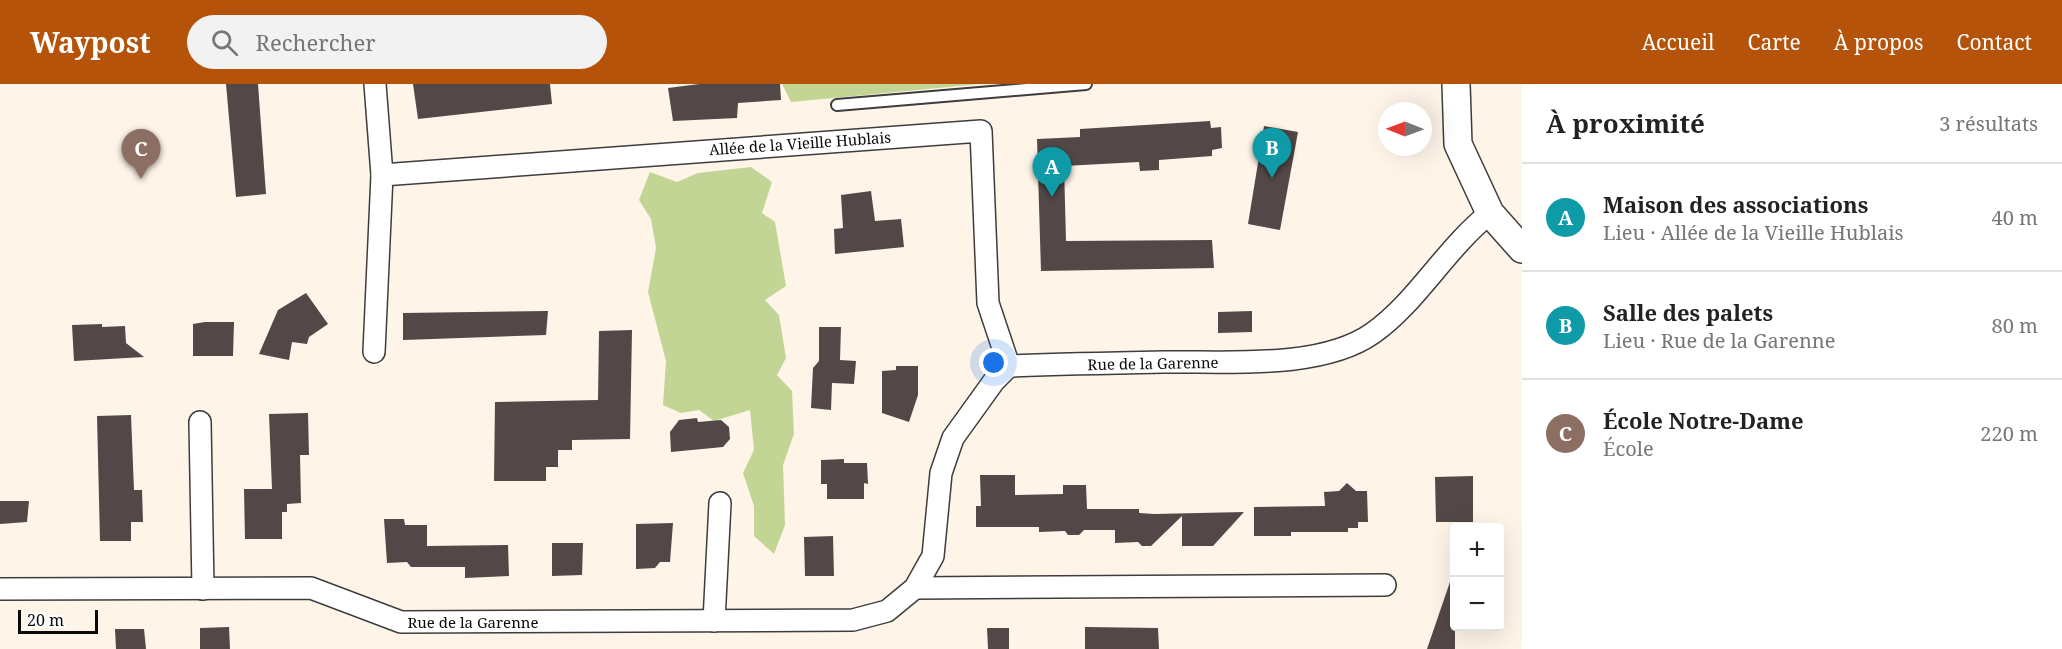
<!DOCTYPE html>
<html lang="fr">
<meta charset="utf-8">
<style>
:root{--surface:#fff;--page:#f2f2f2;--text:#222;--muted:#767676;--line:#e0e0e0;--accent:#b45309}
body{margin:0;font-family:"Noto Serif",serif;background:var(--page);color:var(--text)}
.controls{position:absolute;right:18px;bottom:18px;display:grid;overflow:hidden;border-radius:6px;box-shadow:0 6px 24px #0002}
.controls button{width:54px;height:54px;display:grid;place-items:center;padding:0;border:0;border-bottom:2px solid var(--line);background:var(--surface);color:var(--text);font:30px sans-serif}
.compass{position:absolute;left:1378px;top:18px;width:54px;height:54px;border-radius:50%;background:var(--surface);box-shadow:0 6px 24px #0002;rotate:271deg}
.scale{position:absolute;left:18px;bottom:15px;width:80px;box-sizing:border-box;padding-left:6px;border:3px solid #0a0a0a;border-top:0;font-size:16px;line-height:21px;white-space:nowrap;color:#0a0a0a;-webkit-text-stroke:4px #fff;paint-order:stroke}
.you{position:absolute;left:994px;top:279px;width:21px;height:21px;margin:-15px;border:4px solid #fff;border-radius:50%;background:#1a73e8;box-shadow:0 0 0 9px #1a73e833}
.badge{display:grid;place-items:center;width:39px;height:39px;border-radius:50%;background:var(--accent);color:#fff;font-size:20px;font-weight:700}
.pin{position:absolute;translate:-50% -50px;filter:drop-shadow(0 2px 3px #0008)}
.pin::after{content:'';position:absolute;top:32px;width:21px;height:18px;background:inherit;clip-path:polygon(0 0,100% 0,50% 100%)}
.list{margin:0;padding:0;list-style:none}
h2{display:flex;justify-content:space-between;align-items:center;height:78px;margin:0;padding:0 24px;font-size:26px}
h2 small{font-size:20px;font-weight:400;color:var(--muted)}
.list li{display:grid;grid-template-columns:39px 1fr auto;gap:18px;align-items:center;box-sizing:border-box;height:108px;padding:0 24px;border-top:2px solid var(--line)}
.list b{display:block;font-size:22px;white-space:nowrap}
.list p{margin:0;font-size:20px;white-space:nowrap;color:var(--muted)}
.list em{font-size:20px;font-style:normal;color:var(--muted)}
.icon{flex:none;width:33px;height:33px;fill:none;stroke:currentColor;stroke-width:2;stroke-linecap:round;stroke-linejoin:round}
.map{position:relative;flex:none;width:1522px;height:565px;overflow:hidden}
header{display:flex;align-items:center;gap:36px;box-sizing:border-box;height:84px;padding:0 30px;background:var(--accent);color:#fff}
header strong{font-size:28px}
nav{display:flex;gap:33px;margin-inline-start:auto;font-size:21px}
.search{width:420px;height:54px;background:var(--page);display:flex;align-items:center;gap:15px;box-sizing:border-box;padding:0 21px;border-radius:33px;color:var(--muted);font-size:22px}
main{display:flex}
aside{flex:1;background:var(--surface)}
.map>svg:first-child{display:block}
.forest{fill:#c3d595}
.building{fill:#524847}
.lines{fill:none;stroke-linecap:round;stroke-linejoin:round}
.service-casing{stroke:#3d3d3d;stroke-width:14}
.minor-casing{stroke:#3d3d3d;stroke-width:24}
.tertiary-casing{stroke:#3d3d3d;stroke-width:30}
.service{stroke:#fff;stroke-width:10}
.minor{stroke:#fff;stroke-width:21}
.tertiary{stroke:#fff;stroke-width:27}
.labels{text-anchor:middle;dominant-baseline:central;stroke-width:6;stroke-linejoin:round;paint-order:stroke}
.street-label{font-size:15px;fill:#0a0a0a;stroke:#fff}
</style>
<header>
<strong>Waypost</strong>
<div class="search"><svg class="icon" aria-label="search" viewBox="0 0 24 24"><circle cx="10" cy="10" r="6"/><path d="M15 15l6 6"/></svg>Rechercher</div>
<nav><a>Accueil</a><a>Carte</a><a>À propos</a><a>Contact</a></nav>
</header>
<main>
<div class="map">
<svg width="1522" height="565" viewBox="0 0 1522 565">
<rect width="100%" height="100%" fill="#fef4e8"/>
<g class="forest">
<path d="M 782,0 L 980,0 L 791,18 Z"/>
<path d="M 751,83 L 772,98 L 762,129 L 775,138 L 786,202 L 765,216 L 779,231 L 786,274 L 777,291 L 792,307 L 794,350 L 783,381 L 785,441 L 774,470 L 754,452 L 754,422 L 743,389 L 754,366 L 750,326 L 714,337 L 699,326 L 681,329 L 663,321 L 666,277 L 648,208 L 656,164 L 651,135 L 639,116 L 650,88 L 677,98 L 698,89 Z"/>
</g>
<g class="building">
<path d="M 226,0 L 258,0 L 266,110 L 236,113 Z"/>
<path d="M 413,0 L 550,0 L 552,20 L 418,35 Z"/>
<path d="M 699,0 L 780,0 L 781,16 L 738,19 L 737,34 L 673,37 L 668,4 Z"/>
<path d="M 1210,37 L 1211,44 L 1221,43 L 1222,64 L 1212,66 L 1212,72 L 1159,76 L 1159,86 L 1140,87 L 1139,78 L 1064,82 L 1066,157 L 1212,156 L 1214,184 L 1041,187 L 1037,55 L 1080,53 L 1080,45 Z"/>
<path d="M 1264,42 L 1298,48 L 1280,146 L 1248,140 Z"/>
<path d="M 871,107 L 875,137 L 901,135 L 904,163 L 835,170 L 834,145 L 843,144 L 841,111 Z"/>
<path d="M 306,209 L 328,240 L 309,253 L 307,260 L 292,258 L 289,276 L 259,270 L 278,226 Z"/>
<path d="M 548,227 L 546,251 L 403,256 L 403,229 Z"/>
<path d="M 1252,227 L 1252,248 L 1218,249 L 1218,228 Z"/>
<path d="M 205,238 L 234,238 L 233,272 L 193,272 L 193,240 Z"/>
<path d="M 102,240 L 102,243 L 125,242 L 126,259 L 144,273 L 74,277 L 72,241 Z"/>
<path d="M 819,243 L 841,243 L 840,276 L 856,277 L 854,300 L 832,299 L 831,326 L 811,324 L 813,284 L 819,277 Z"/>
<path d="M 632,246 L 630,355 L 572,356 L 572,366 L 558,366 L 558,383 L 546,383 L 546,397 L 494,397 L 495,318 L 598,316 L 599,247 Z"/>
<path d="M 896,282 L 918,282 L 918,311 L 909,338 L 882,329 L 882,287 L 896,286 Z"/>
<path d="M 308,329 L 309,371 L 300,371 L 301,419 L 287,420 L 287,428 L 282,428 L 282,455 L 245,455 L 244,405 L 272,405 L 269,330 Z"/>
<path d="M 131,331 L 134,406 L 142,406 L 143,438 L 131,438 L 131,457 L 100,457 L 97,332 Z"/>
<path d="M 697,334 L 698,338 L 721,336 L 729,343 L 730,355 L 723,363 L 671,368 L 670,348 L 679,336 Z"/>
<path d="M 844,375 L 844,379 L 867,379 L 868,400 L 864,399 L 864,415 L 827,415 L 827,400 L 821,400 L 821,376 Z"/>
<path d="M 980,391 L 1015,391 L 1015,411 L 1063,410 L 1063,401 L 1086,401 L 1087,425 L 1139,425 L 1139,429 L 1154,430 L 1244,428 L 1213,462 L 1182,462 L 1182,432 L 1151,462 L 1142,462 L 1138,458 L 1115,459 L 1115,446 L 1084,446 L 1079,451 L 1068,451 L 1065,447 L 1039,448 L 1039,443 L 976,443 L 976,422 L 981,422 Z"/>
<path d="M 1473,392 L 1473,438 L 1436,438 L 1435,393 Z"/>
<path d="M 1347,399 L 1356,407 L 1367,407 L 1368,438 L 1358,438 L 1358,444 L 1348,444 L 1348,448 L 1291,448 L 1291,452 L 1254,452 L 1254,423 L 1325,422 L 1324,408 L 1339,407 Z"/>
<path d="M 0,417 L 29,417 L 27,438 L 0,440 Z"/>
<path d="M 384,435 L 404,435 L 405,441 L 427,441 L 427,462 L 508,461 L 509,492 L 465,494 L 465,483 L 411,483 L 407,478 L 387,479 Z"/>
<path d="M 673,439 L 670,478 L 660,478 L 655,484 L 636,485 L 636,440 Z"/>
<path d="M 833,452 L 834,492 L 805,492 L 804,453 Z"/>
<path d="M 552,459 L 583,459 L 582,491 L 552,492 Z"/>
<path d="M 1451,495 L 1455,496 L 1455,565 L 1427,565 Z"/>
<path d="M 229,543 L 230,565 L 200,565 L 200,544 Z"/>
<path d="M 1085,543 L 1158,544 L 1159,565 L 1085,565 Z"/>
<path d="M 987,544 L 1009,544 L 1009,565 L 988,565 Z"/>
<path d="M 115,545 L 144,545 L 146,565 L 116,565 Z"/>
</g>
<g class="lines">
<g class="service-casing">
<path id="service" d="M 837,21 L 1086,0"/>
</g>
<g class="minor-casing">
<g id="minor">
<path d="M 375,0 L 382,91"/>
<path d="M 374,268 L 382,91 L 981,47 L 988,219 L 1009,282"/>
<path d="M 200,338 L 203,505"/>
<path d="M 915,504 L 1385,501"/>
<path d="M 0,505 L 311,504 L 401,538 L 853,536 L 887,527 L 915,504 L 933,472 L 941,389 L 953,354 L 994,297 L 1009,282 C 1060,280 1112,279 1164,278 C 1225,277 1321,286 1373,249 C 1417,218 1445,165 1490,129"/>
<path d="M 714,537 L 720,419"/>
</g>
</g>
<g class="tertiary-casing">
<path id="tertiary" d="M 1456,0 L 1458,60 L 1490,129 L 1522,165"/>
</g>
<use href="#service" class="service"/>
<use href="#minor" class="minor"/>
<use href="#tertiary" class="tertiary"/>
</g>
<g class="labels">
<g class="street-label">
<text transform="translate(800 59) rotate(-4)">Allée de la Vieille Hublais</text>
<text transform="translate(1153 279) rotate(-1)">Rue de la Garenne</text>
<text x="473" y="538">Rue de la Garenne</text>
</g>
</g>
</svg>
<div class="controls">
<button>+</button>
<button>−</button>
</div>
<svg class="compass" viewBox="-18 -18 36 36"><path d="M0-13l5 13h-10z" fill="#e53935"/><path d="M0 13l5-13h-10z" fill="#767676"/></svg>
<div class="scale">20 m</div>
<div class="you"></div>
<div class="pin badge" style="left:1052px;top:113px;background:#0f9aa8">A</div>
<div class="pin badge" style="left:1272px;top:94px;background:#0f9aa8">B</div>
<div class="pin badge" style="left:141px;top:95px;background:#8d6e63">C</div>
</div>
<aside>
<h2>À proximité<small>3 résultats</small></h2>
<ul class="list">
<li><span class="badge" style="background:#0f9aa8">A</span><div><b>Maison des associations</b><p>Lieu · Allée de la Vieille Hublais</p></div><em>40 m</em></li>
<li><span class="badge" style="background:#0f9aa8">B</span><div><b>Salle des palets</b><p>Lieu · Rue de la Garenne</p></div><em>80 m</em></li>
<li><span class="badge" style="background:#8d6e63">C</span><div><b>École Notre-Dame</b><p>École</p></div><em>220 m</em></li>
</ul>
</aside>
</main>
